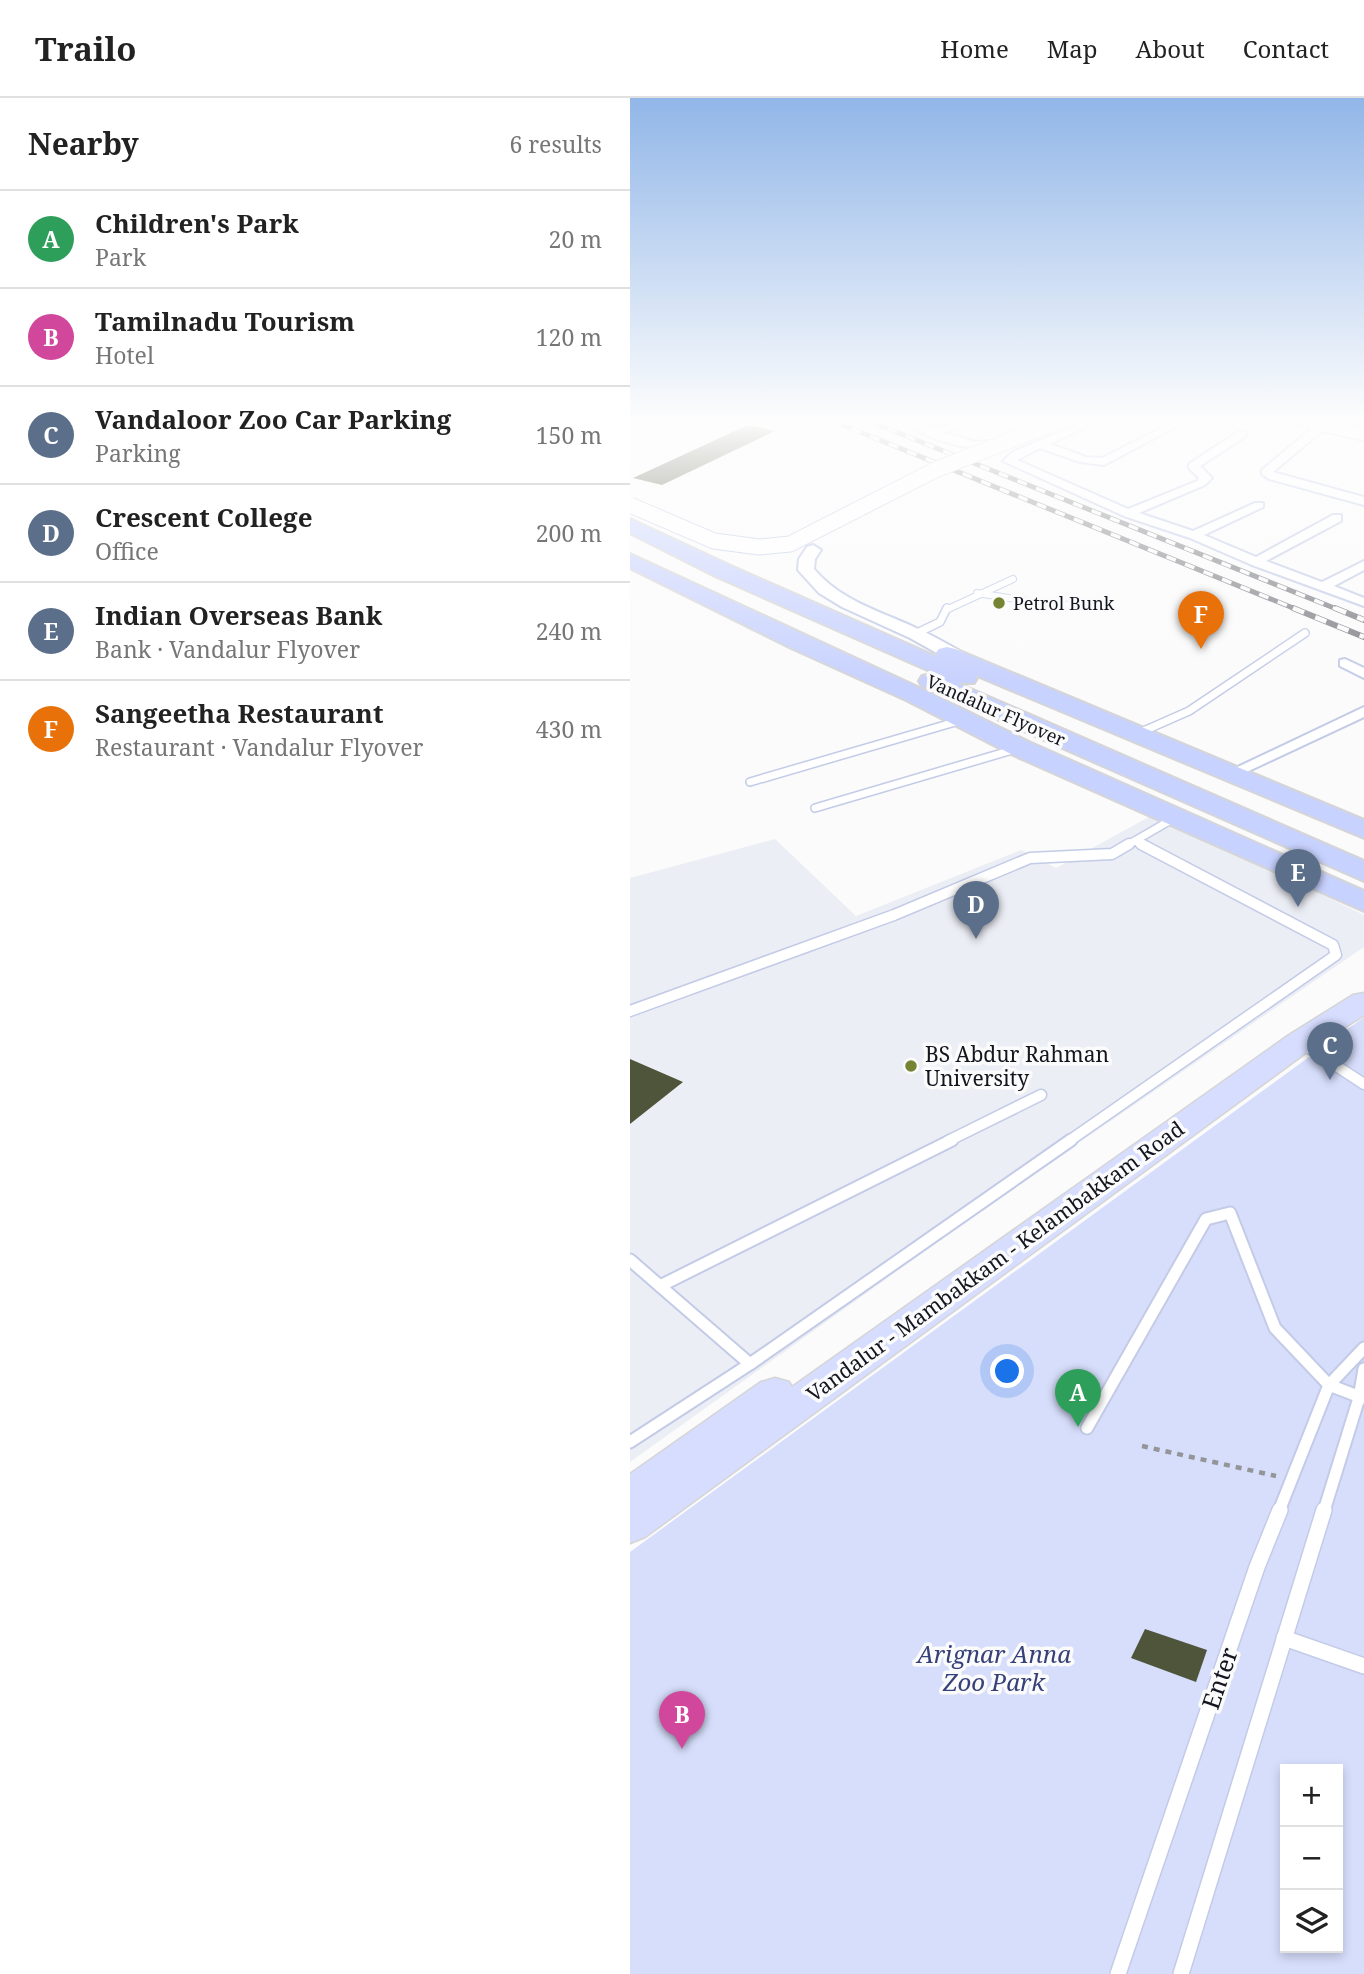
<!DOCTYPE html>
<meta charset="utf-8">
<style>
:root{--surface:#fff;--page:#f2f2f2;--text:#222;--muted:#767676;--line:#e0e0e0;--accent:#758432}
body{margin:0;font-family:"Noto Serif",serif;background:var(--page);color:var(--text)}
.controls{position:absolute;right:21px;bottom:21px;display:grid;overflow:hidden;border-radius:0px;box-shadow:0 4px 10px #0003}
.controls button{width:63px;height:63px;display:grid;place-items:center;padding:0;border:0;border-bottom:2px solid var(--line);background:var(--surface);color:var(--text);font:35px sans-serif}
.you{position:absolute;left:378px;top:1274px;width:24px;height:24px;margin:-18px;border:5px solid #fff;border-radius:50%;background:#1a73e8;box-shadow:0 0 0 10px #1a73e833}
.badge{display:grid;place-items:center;width:46px;height:46px;border-radius:50%;background:var(--accent);color:#fff;font-size:23px;font-weight:700}
.pin{position:absolute;translate:-50% -58px;filter:drop-shadow(0 2px 4px #0008)}
.pin::after{content:'';position:absolute;top:37px;width:24px;height:21px;background:inherit;clip-path:polygon(0 0,100% 0,50% 100%)}
.list{margin:0;padding:0;list-style:none}
h2{display:flex;justify-content:space-between;align-items:center;height:91px;margin:0;padding:0 28px;font-size:30px}
h2 small{font-size:23px;font-weight:400;color:var(--muted)}
.list li{display:grid;grid-template-columns:46px 1fr auto;gap:21px;align-items:center;box-sizing:border-box;height:98px;padding:0 28px;border-top:2px solid var(--line)}
.list b{display:block;font-size:26px;white-space:nowrap}
.list p{margin:0;font-size:23px;white-space:nowrap;color:var(--muted)}
.list em{font-size:23px;font-style:normal;color:var(--muted)}
.icon{flex:none;width:38px;height:38px;fill:none;stroke:currentColor;stroke-width:2;stroke-linecap:round;stroke-linejoin:round}
.map{position:relative;flex:none;width:734px;height:1876px;overflow:hidden}
header{display:flex;align-items:center;gap:42px;box-sizing:border-box;height:98px;padding:0 35px;background:var(--surface);border-bottom:2px solid var(--line)}
header strong{font-size:33px}
nav{display:flex;gap:38px;margin-inline-start:auto;font-size:24px}
main{display:flex}
aside{flex:1;background:var(--surface)}
.map>svg:first-child{display:block}
.built{fill:#eceef5}
.green{fill:#d7defb;fill-rule:evenodd}
.building{fill:#4f553b}
.lines{fill:none;stroke-linecap:round;stroke-linejoin:round}
.service-far4-casing{stroke:#c3cbe7;stroke-width:8}
.service-far3-casing{stroke:#c3cbe7;stroke-width:10}
.service-far2-casing{stroke:#c3cbe7;stroke-width:13}
.service-far1-casing{stroke:#c3cbe7;stroke-width:15}
.service-casing{stroke:#c3cbe7;stroke-width:18}
.minor-casing{stroke:#c3cbe7;stroke-width:4}
.tertiary-casing{stroke:#c3cbe7;stroke-width:4}
.primary-casing{stroke:#d5d5d7;stroke-width:3}
.trunk-casing{stroke:#d5d5d7;stroke-width:4}
.path{stroke:#949599;stroke-width:4.5;stroke-dasharray:6 6;stroke-linecap:butt}
.service-far4{stroke:#fff;stroke-width:6}
.service-far3{stroke:#fff;stroke-width:7}
.service-far2{stroke:#fff;stroke-width:10}
.service-far1{stroke:#fff;stroke-width:11}
.service{stroke:#fff;stroke-width:15}
.minor{fill:#fff;fill-rule:evenodd}
.tertiary{fill:#fff;fill-rule:evenodd}
.primary{fill:#d6ddfe;fill-rule:evenodd}
.trunk{fill:#c8d2fe;fill-rule:evenodd}
.rail-far1-casing{stroke:#828388;stroke-width:5}
.rail-casing{stroke:#828388;stroke-width:6}
.rail-far1{stroke:#fbfbfb;stroke-width:3.5;stroke-dasharray:10;stroke-linecap:butt}
.rail{stroke:#fbfbfb;stroke-width:4.5;stroke-dasharray:12;stroke-linecap:butt}
.tertiary-bridge-casing{stroke:#c3cbe7;stroke-width:17;stroke-linecap:butt}
.tertiary-bridge{stroke:#fff;stroke-width:15}
.poi-dot{fill:#758432;stroke:#fbfbfb;stroke-width:2.5}
.labels{text-anchor:middle;dominant-baseline:central;stroke-width:7;stroke-linejoin:round;paint-order:stroke}
.far-poi-label{font-size:18px;fill:#13151f;stroke:#fbfbfb;text-anchor:start}
.far-street-label{font-size:18px;fill:#13151f;stroke:#fbfbfb}
.poi-label{font-size:21px;fill:#13151f;stroke:#fbfbfb;text-anchor:start}
.street-label{font-size:21px;fill:#13151f;stroke:#fbfbfb}
.near-park-label{font-size:24px;font-style:italic;fill:#364079;stroke:#fbfbfb}
.near-street-label{font-size:24px;fill:#13151f;stroke:#fbfbfb}
</style>
<header>
<strong>Trailo</strong>
<nav><a>Home</a><a>Map</a><a>About</a><a>Contact</a></nav>
</header>
<main>
<aside>
<h2>Nearby<small>6 results</small></h2>
<ul class="list">
<li><span class="badge" style="background:#2e9e5b">A</span><div><b>Children's Park</b><p>Park</p></div><em>20 m</em></li>
<li><span class="badge" style="background:#d1479c">B</span><div><b>Tamilnadu Tourism</b><p>Hotel</p></div><em>120 m</em></li>
<li><span class="badge" style="background:#5c6f8a">C</span><div><b>Vandaloor Zoo Car Parking</b><p>Parking</p></div><em>150 m</em></li>
<li><span class="badge" style="background:#5c6f8a">D</span><div><b>Crescent College</b><p>Office</p></div><em>200 m</em></li>
<li><span class="badge" style="background:#5c6f8a">E</span><div><b>Indian Overseas Bank</b><p>Bank · Vandalur Flyover</p></div><em>240 m</em></li>
<li><span class="badge" style="background:#e8710a">F</span><div><b>Sangeetha Restaurant</b><p>Restaurant · Vandalur Flyover</p></div><em>430 m</em></li>
</ul>
</aside>
<div class="map">
<svg width="734" height="1876" viewBox="0 0 734 1876">
<rect width="100%" height="100%" fill="#fbfbfb"/>
<path class="built" d="M 526,715 L 734,817 L 734,849 L 389,1086 L 0,1364 L 0,780 L 145,741 L 226,818 L 391,752 L 426,770 Z"/>
<path class="green" d="M 734,919 L 734,1876 L 0,1876 L 0,1454 ZM 655,1671 L 708,1671 L 708,1850 L 655,1850 Z"/>
<g class="building">
<path d="M 118,327 L 145,333 L 32,387 L 3,380 Z"/>
<path d="M 0,961 L 53,984 L 0,1026 Z"/>
<path d="M 515,1531 L 577,1552 L 566,1584 L 501,1560 Z"/>
</g>
<g class="lines">
<g class="service-far4-casing">
<g id="service-far4">
<path d="M 347,495 L 423,507 L 475,506"/>
<path d="M 316,512 L 383,481"/>
</g>
</g>
<g class="service-far3-casing">
<g id="service-far3">
<path d="M 285,536 L 310,524 L 317,510"/>
<path d="M 509,635 L 559,613 L 675,535"/>
<path d="M 120,684 L 332,622"/>
<path d="M 185,710 L 389,650"/>
<path d="M 505,743 L 514,748"/>
<path d="M 496,748 L 546,719"/>
</g>
</g>
<g class="service-far2-casing">
<g id="service-far2">
<path d="M 0,913 L 264,817 L 400,760 L 482,756 L 499,746"/>
<path d="M 670,944 L 734,986"/>
<path d="M 318,1043 L 411,997"/>
<path d="M 439,1043 L 706,857 L 703,847 L 511,746"/>
</g>
</g>
<g class="service-far1-casing">
<g id="service-far1">
<path d="M 0,1162 L 120,1266"/>
<path d="M 30,1188 L 322,1042"/>
<path d="M 457,1330 L 576,1121 L 600,1115 L 645,1230 L 699,1287 L 733,1300"/>
<path d="M 0,1344 L 120,1266 L 441,1042"/>
<path d="M 649,1413 L 699,1287 L 734,1250"/>
<path d="M 694,1413 L 729,1300 L 734,1271"/>
</g>
</g>
<g class="service-casing">
<g id="service">
<path d="M 654,1540 L 734,1568"/>
<path d="M 488,1876 L 627,1469 L 650,1412"/>
<path d="M 551,1876 L 694,1412"/>
</g>
</g>
<g class="minor-casing">
<g id="minor">
<path d="M 271,323 L 285,323 L 305,331 L 328,323 L 342,323 L 314,335 L 346,344 L 367,342 L 372,345 C 350,360 290,338 271,323 Z"/>
<path d="M 456,323 L 469,323 L 420,346 L 456,359 L 472,360 L 545,323 L 557,323 L 474,367 L 450,364 L 410,350 L 387,362 L 498,411 L 567,383 L 569,380 L 559,370 L 559,366 L 608,334 L 616,334 L 616,338 L 570,368 L 582,380 L 575,387 L 509,415 L 563,433 L 625,405 L 633,405 L 633,409 L 574,437 L 626,459 L 703,417 L 711,417 L 711,423 L 636,463 L 692,484 L 734,463 L 734,472 L 704,488 L 734,500 L 734,508 L 622,467 L 560,440 L 494,418 L 373,363 L 383,354 Z"/>
<path d="M 658,323 L 676,323 L 734,336 L 734,342 L 692,333 L 643,374 L 734,399 L 734,407 L 639,381 L 632,376 L 632,372 L 682,330 Z"/>
<path d="M 715,561 L 734,570 L 734,580 L 710,568 L 710,562 Z"/>
<path d="M 734,609 L 734,619 L 608,678 L 598,678 L 595,675 Z"/>
</g>
</g>
<g class="tertiary-casing">
<g id="tertiary">
<path d="M 681,323 L 704,323 L 734,330 L 734,338 L 683,326 Z"/>
<path d="M 183,447 L 191,452 L 185,461 L 184,471 C 210,502 249,513 284,529 C 304,538 323,549 342,560 L 345,564 L 342,568 L 330,568 L 280,540 L 212,509 L 189,495 L 168,472 L 169,461 L 177,449 Z"/>
</g>
</g>
<g class="primary-casing">
<path id="primary" d="M 734,895 L 734,917 L 681,951 L 15,1439 L 0,1445 L 0,1376 L 131,1284 L 145,1280 L 159,1284 L 162,1289 L 659,937 L 723,897 Z"/>
</g>
<g class="trunk-casing">
<g id="trunk">
<path d="M 0,421 L 101,468 L 307,559 L 305,556 L 309,551 L 317,549 L 325,551 L 734,722 L 734,740 L 345,577 L 347,580 L 344,585 L 327,585 L 734,763 L 734,783 L 292,588 L 289,583 L 292,578 L 301,576 L 311,578 L 85,478 L 0,435 Z"/>
<path d="M 0,456 L 294,592 L 399,644 L 734,793 L 734,813 L 381,656 L 276,602 L 159,549 L 0,470 Z"/>
</g>
</g>
<path class="path" d="M 512,1348 L 646,1378"/>
<use href="#service-far4" class="service-far4"/>
<use href="#service-far3" class="service-far3"/>
<use href="#service-far2" class="service-far2"/>
<use href="#service-far1" class="service-far1"/>
<use href="#service" class="service"/>
<use href="#minor" class="minor"/>
<use href="#tertiary" class="tertiary"/>
<use href="#primary" class="primary"/>
<use href="#trunk" class="trunk"/>
<g class="rail-far1-casing">
<g id="rail-far1">
<path d="M 203,323 L 668,512"/>
<path d="M 239,323 L 709,512"/>
</g>
</g>
<g class="rail-casing">
<g id="rail">
<path d="M 663,510 L 734,539"/>
<path d="M 705,510 L 734,522"/>
</g>
</g>
<use href="#rail-far1" class="rail-far1"/>
<use href="#rail" class="rail"/>
<g class="tertiary-bridge-casing">
<path id="tertiary-bridge" d="M 0,407 L 84,443 L 129,449 L 160,446 L 305,372 L 429,323"/>
</g>
<use href="#tertiary-bridge" class="tertiary-bridge"/>
</g>
<linearGradient id="sky" x2="0" y2="1"><stop stop-color="#91b6e8"/><stop offset="0.55" stop-color="#fdfdfd"/><stop offset="1" stop-color="#fdfdfd" stop-opacity="0"/></linearGradient>
<rect width="734" height="585" fill="url(#sky)"/>
<g class="poi-dot">
<circle cx="369" cy="505" r="7"/>
<circle cx="281" cy="968" r="7"/>
</g>
<g class="labels">
<g class="far-poi-label">
<text x="383" y="505">Petrol Bunk</text>
</g>
<g class="far-street-label">
<text transform="translate(366 612) rotate(24)">Vandalur Flyover</text>
</g>
<g class="poi-label">
<text x="295" y="956">BS Abdur Rahman<tspan x="295" dy="24">University</tspan></text>
</g>
<g class="street-label">
<text transform="translate(365 1163) rotate(-36)">Vandalur - Mambakkam - Kelambakkam Road</text>
</g>
<g class="near-park-label">
<text x="364" y="1555">Arignar Anna<tspan x="364" dy="28">Zoo Park</tspan></text>
</g>
<g class="near-street-label">
<text transform="translate(589 1580) rotate(-71)">Enter</text>
</g>
</g>
</svg>
<div class="controls">
<button>+</button>
<button>−</button>
<button><svg class="icon" aria-label="layers" viewBox="0 0 24 24"><path d="M12 4l9 5-9 5-9-5zM3 14l9 5 9-5"/></svg></button>
</div>
<div class="you"></div>
<div class="pin badge" style="left:448px;top:1329px;background:#2e9e5b">A</div>
<div class="pin badge" style="left:52px;top:1651px;background:#d1479c">B</div>
<div class="pin badge" style="left:700px;top:982px;background:#5c6f8a">C</div>
<div class="pin badge" style="left:346px;top:841px;background:#5c6f8a">D</div>
<div class="pin badge" style="left:668px;top:809px;background:#5c6f8a">E</div>
<div class="pin badge" style="left:571px;top:551px;background:#e8710a">F</div>
</div>
</main>
